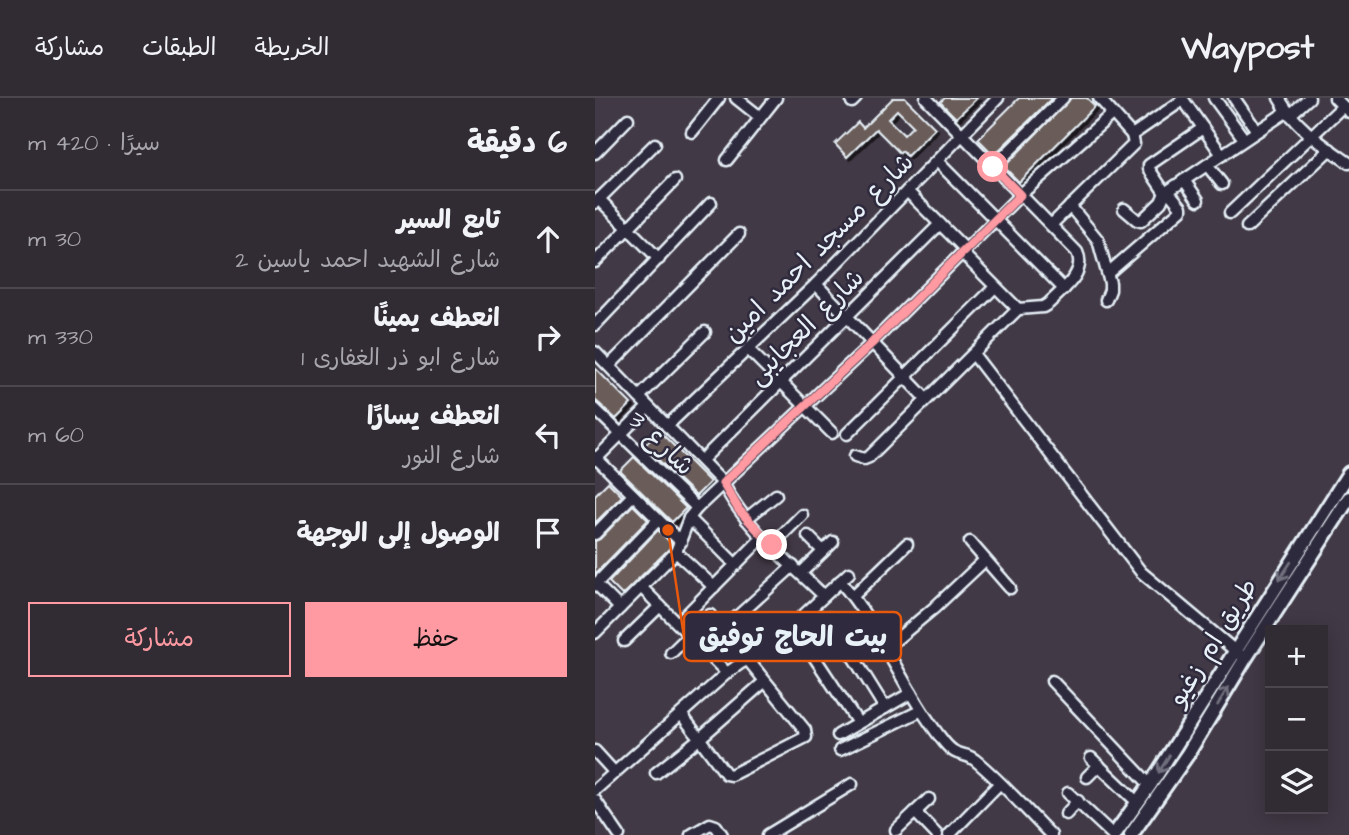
<!DOCTYPE html>
<html lang="ar">
<meta charset="utf-8">
<style>
:root{--surface:#312b34;--page:#39333c;--text:#f1f3f6;--muted:#a8a7ac;--line:#4c474f;--accent:#ff9aa2}
body{margin:0;font-family:"Architects Daughter","Playpen Sans Arabic",sans-serif;background:var(--page);color:var(--text);direction:rtl}
.controls{position:absolute;right:21px;bottom:21px;display:grid;overflow:hidden;border-radius:0px;box-shadow:0 4px 18px #0003}
.controls button{width:63px;height:63px;display:grid;place-items:center;padding:0;border:0;border-bottom:2px solid var(--line);background:var(--surface);color:var(--text);font:35px sans-serif}
.stop{position:absolute;width:21px;height:21px;margin:-16px;border:5px solid #ff9aa2;border-radius:50%;background:#fff}
.stop.end{background:#ff9aa2;border-color:#fff;box-shadow:0 2px 7px #0008}
.list{margin:0;padding:0;list-style:none}
h2{display:flex;justify-content:space-between;align-items:center;height:91px;margin:0;padding:0 28px;font-size:30px}
h2 small{font-size:23px;font-weight:400;color:var(--muted)}
.list li{display:grid;grid-template-columns:46px 1fr auto;gap:21px;align-items:center;box-sizing:border-box;height:98px;padding:0 28px;border-top:2px solid var(--line)}
.list b{display:block;font-size:26px;white-space:nowrap}
.list p{margin:0;font-size:23px;white-space:nowrap;color:var(--muted)}
.list em{font-size:23px;font-style:normal;color:var(--muted)}
.actions{display:flex;gap:14px;padding:21px 28px}
.actions a{flex:1;padding:16px 0;border:2px solid var(--accent);border-radius:0px;text-align:center;font-size:24px;color:var(--accent)}
.actions .main{background:var(--accent);color:#111}
.icon{flex:none;width:38px;height:38px;fill:none;stroke:currentColor;stroke-width:2;stroke-linecap:round;stroke-linejoin:round}
.map{position:relative;flex:none;width:754px;height:737px;overflow:hidden;direction:ltr}
header{display:flex;align-items:center;gap:42px;box-sizing:border-box;height:98px;padding:0 35px;background:var(--surface);border-bottom:2px solid var(--line)}
header strong{font-size:33px}
nav{display:flex;gap:38px;margin-inline-start:auto;font-size:24px}
main{display:flex}
aside{flex:1;background:var(--surface)}
.map>svg:first-child{display:block}
.building{fill:#6a5c58;stroke:#e8f1f8;stroke-width:2;fill-rule:evenodd;filter:url(#shadow)}
.lines{fill:none;stroke-linecap:round;stroke-linejoin:round}
.minor-casing{stroke:#e8f1f8;stroke-width:15}
.major-casing{stroke:#e8f1f8;stroke-width:18}
.minor{stroke:#2f2a3d;stroke-width:10}
.major{stroke:#2f2a3d;stroke-width:12}
.oneway{stroke:#70707e}
.route{stroke:#ff9aa2;stroke-width:9}
.labels{text-anchor:middle;dominant-baseline:central;stroke-width:5;stroke-linejoin:round;paint-order:stroke}
.street-label{font-size:26px;fill:#e8f1f8;stroke:#2f2a3d}
.leader{fill:none;stroke:#e8590c;stroke-width:2.5}
.callout-dot{fill:#e8590c;stroke:#2f2a3d;stroke-width:2.5}
.callout{fill:#2f2a3d;stroke:#e8590c;stroke-width:2.5}
.callout-label{font-size:28px;text-anchor:middle;font-weight:bold;fill:#e8f1f8}
</style>
<header>
<strong>Waypost</strong>
<nav><a>الخريطة</a><a>الطبقات</a><a>مشاركة</a></nav>
</header>
<main>
<div class="map">
<svg width="754" height="737" viewBox="0 0 754 737">
<defs>
<filter id="shadow"><feDropShadow dx="3" dy="3" stdDeviation="0" flood-color="#0009"/></filter>
</defs>
<rect width="100%" height="100%" fill="#413945"/>
<filter id="ink" filterUnits="userSpaceOnUse"><feTurbulence type="fractalNoise" baseFrequency=".0143" numOctaves="2"/><feDisplacementMap in="SourceGraphic" scale="14" xChannelSelector="R" yChannelSelector="G"/><feConvolveMatrix kernelMatrix="1 2 1 2 8 2 1 2 1" color-interpolation-filters="sRGB"/></filter>
<g filter="url(#ink)">
<g class="building">
<path d="M 298,0 L 310,0 L 340,30 L 312,58 L 307,53 L 305,55 L 281,31 L 252,59 L 240,46 L 263,24 L 268,30 ZM 302,12 L 318,28 L 309,37 L 293,21 Z"/>
<path d="M 350,0 L 382,0 L 361,20 L 345,4 Z"/>
<path d="M 424,0 L 457,0 L 399,57 L 383,41 Z"/>
<path d="M 476,0 L 492,0 L 500,8 L 424,84 L 409,69 Z"/>
<path d="M 0,270 L 36,306 L 21,321 L 0,302 Z"/>
<path d="M 64,333 L 115,384 L 101,398 L 49,348 Z"/>
<path d="M 39,359 L 91,410 L 77,424 L 25,373 Z"/>
<path d="M 13,384 L 27,398 L 0,425 L 0,397 Z"/>
<path d="M 38,407 L 53,422 L 0,476 L 0,443 L 5,441 Z"/>
<path d="M 63,432 L 76,445 L 75,450 L 27,497 L 14,484 Z"/>
</g>
<g class="lines">
<g class="minor-casing">
<g id="minor">
<path d="M 141,0 L 165,19"/>
<path d="M 331,0 L 482,154 C 492,175 467,192 453,206 L 448,209 L 423,211"/>
<path d="M 587,0 L 627,57"/>
<path d="M 619,0 L 649,41"/>
<path d="M 639,0 L 662,33"/>
<path d="M 684,0 C 700,29 727,46 754,65"/>
<path d="M 740,0 L 754,14"/>
<path d="M 257,4 L 261,0"/>
<path d="M 695,17 L 714,0"/>
<path d="M 97,34 L 124,0"/>
<path d="M 537,37 L 588,2"/>
<path d="M 0,55 L 33,21"/>
<path d="M 132,62 L 181,0"/>
<path d="M 342,63 L 469,191"/>
<path d="M 612,67 L 627,86"/>
<path d="M 398,69 L 468,0"/>
<path d="M 589,82 L 603,102"/>
<path d="M 312,93 L 371,152"/>
<path d="M 570,95 L 554,71 L 554,67 L 608,30"/>
<path d="M 4,101 L 64,161"/>
<path d="M 0,105 L 60,46"/>
<path d="M 475,108 L 503,142 L 515,185 L 515,192 L 511,202"/>
<path d="M 529,111 L 542,122 L 546,123 L 566,104 L 570,95 L 691,14"/>
<path d="M 635,115 L 747,9"/>
<path d="M 456,127 L 539,46 L 537,37 L 504,0"/>
<path d="M 652,129 L 735,51"/>
<path d="M 367,155 L 423,211"/>
<path d="M 0,164 L 80,82"/>
<path d="M 513,175 L 586,112 L 586,109 L 573,93"/>
<path d="M 221,186 L 331,301"/>
<path d="M 0,227 L 116,105"/>
<path d="M 153,251 L 237,335"/>
<path d="M 0,254 L 128,385 C 150,430 193,463 229,498"/>
<path d="M 379,257 L 546,474 L 644,556"/>
<path d="M 14,268 L 144,136"/>
<path d="M 44,299 L 110,234"/>
<path d="M 0,311 L 102,410"/>
<path d="M 72,328 L 221,186 L 403,0"/>
<path d="M 252,336 L 400,189"/>
<path d="M 260,358 L 269,361 L 274,359 L 423,211"/>
<path d="M 0,359 L 86,444"/>
<path d="M 0,362 L 53,309"/>
<path d="M 107,362 L 345,126"/>
<path d="M 94,420 L 141,467"/>
<path d="M 151,421 L 181,397"/>
<path d="M 0,436 L 38,397"/>
<path d="M 213,438 L 228,453"/>
<path d="M 375,444 L 415,490"/>
<path d="M 177,447 L 207,417"/>
<path d="M 81,454 L 119,489"/>
<path d="M 206,475 L 238,444"/>
<path d="M 245,483 C 287,532 309,594 349,644 C 363,661 368,653 380,662 C 407,684 431,712 456,737"/>
<path d="M 0,485 L 25,510"/>
<path d="M 0,487 L 63,422"/>
<path d="M 46,489 L 132,575"/>
<path d="M 258,498 L 312,446"/>
<path d="M 234,520 L 290,610"/>
<path d="M 83,525 L 168,439"/>
<path d="M 133,527 L 198,468"/>
<path d="M 0,535 L 81,454 L 94,420 L 102,410 L 277,245 L 425,97 L 517,16"/>
<path d="M 29,543 L 65,508"/>
<path d="M 210,545 L 263,625"/>
<path d="M 291,550 L 339,510 L 390,462"/>
<path d="M 76,555 L 115,517"/>
<path d="M 457,583 L 555,687"/>
<path d="M 87,617 L 131,676 L 136,677 L 211,639 L 210,632 L 153,562"/>
<path d="M 243,637 L 316,595"/>
<path d="M 245,652 L 325,613"/>
<path d="M 0,653 L 20,675"/>
<path d="M 496,660 L 543,705"/>
<path d="M 61,675 L 104,641 L 169,584"/>
<path d="M 492,679 L 504,667"/>
<path d="M 0,692 L 132,575 L 146,565 L 170,553 L 254,475"/>
<path d="M 473,695 L 518,737"/>
<path d="M 0,702 L 24,737"/>
<path d="M 320,714 L 342,737"/>
<path d="M 471,716 L 483,703"/>
<path d="M 301,732 L 334,701"/>
<path d="M 96,737 L 115,726 L 121,728 L 127,737"/>
<path d="M 173,737 L 257,686"/>
<path d="M 354,737 L 404,686"/>
</g>
</g>
<g class="major-casing">
<g id="major">
<path d="M 519,737 L 555,687 L 754,375"/>
<path d="M 536,737 L 592,657 L 650,561 L 754,400"/>
</g>
</g>
<use href="#minor" class="minor"/>
<use href="#major" class="major"/>
</g>
<defs><path id="oneway-shaft" d="M-6 0H5M1.5-3L5.5 0L1.5 3" fill="none" stroke-width="1.6" stroke-linecap="round" stroke-linejoin="round" transform="scale(1.75)"/></defs>
<g class="oneway">
<use href="#oneway-shaft" transform="translate(690 473) rotate(123)"/>
<use href="#oneway-shaft" transform="translate(628 598) rotate(-59)"/>
<use href="#oneway-shaft" transform="translate(569 666) rotate(122)"/>
</g>
</g>
<g class="lines" filter="url(#ink)">
<path class="route" d="M 177,447 L 144,412 L 128,385 L 277,245 L 425,97 L 398,69"/>
</g>
<g class="labels">
<g class="street-label">
<text transform="translate(224 150) rotate(-45)">شارع مسجد احمد امين</text>
<text transform="translate(211 229) rotate(-45)">شارع العجايبى</text>
<text transform="translate(66 345) rotate(44)">شارع 3</text>
<text transform="translate(618 544) rotate(-58)">طريق ام زغيو</text>
</g>
</g>
<path class="leader" d="M73 432L89 539"/>
<circle class="callout-dot" cx="73" cy="432" r="7"/>
<rect class="callout" x="89" y="514" width="217" height="49" rx="7"/>
<g class="callout-label">
<text x="198" y="548">بيت الحاج توفيق</text>
</g>
</svg>
<div class="controls">
<button>+</button>
<button>−</button>
<button><svg class="icon" aria-label="layers" viewBox="0 0 24 24"><path d="M12 4l9 5-9 5-9-5zM3 14l9 5 9-5"/></svg></button>
</div>
<div class="stop" style="left:398px;top:69px"></div>
<div class="stop end" style="left:177px;top:447px"></div>
</div>
<aside>
<h2>6 دقيقة<small>سيرًا · 420 m</small></h2>
<ul class="list">
<li><svg class="icon" aria-label="ahead" viewBox="0 0 24 24"><path d="M12 20V5M6 11l6-6 6 6"/></svg><div><b>تابع السير</b><p>شارع الشهيد احمد ياسين 2</p></div><em>30 m</em></li>
<li><svg class="icon" aria-label="right" viewBox="0 0 24 24"><path d="M7 20v-9h11M14 6l5 5-5 5"/></svg><div><b>انعطف يمينًا</b><p>شارع ابو ذر الغفارى 1</p></div><em>330 m</em></li>
<li><svg class="icon" aria-label="left" viewBox="0 0 24 24"><path d="M17 20v-9H6M10 6l-5 5 5 5"/></svg><div><b>انعطف يسارًا</b><p>شارع النور</p></div><em>60 m</em></li>
<li><svg class="icon" aria-label="arrive" viewBox="0 0 24 24"><path d="M6 21V4h12l-3 4 3 4H6"/></svg><div><b>الوصول إلى الوجهة</b></div></li>
</ul>
<div class="actions"><a class="main">حفظ</a><a>مشاركة</a></div>
</aside>
</main>
